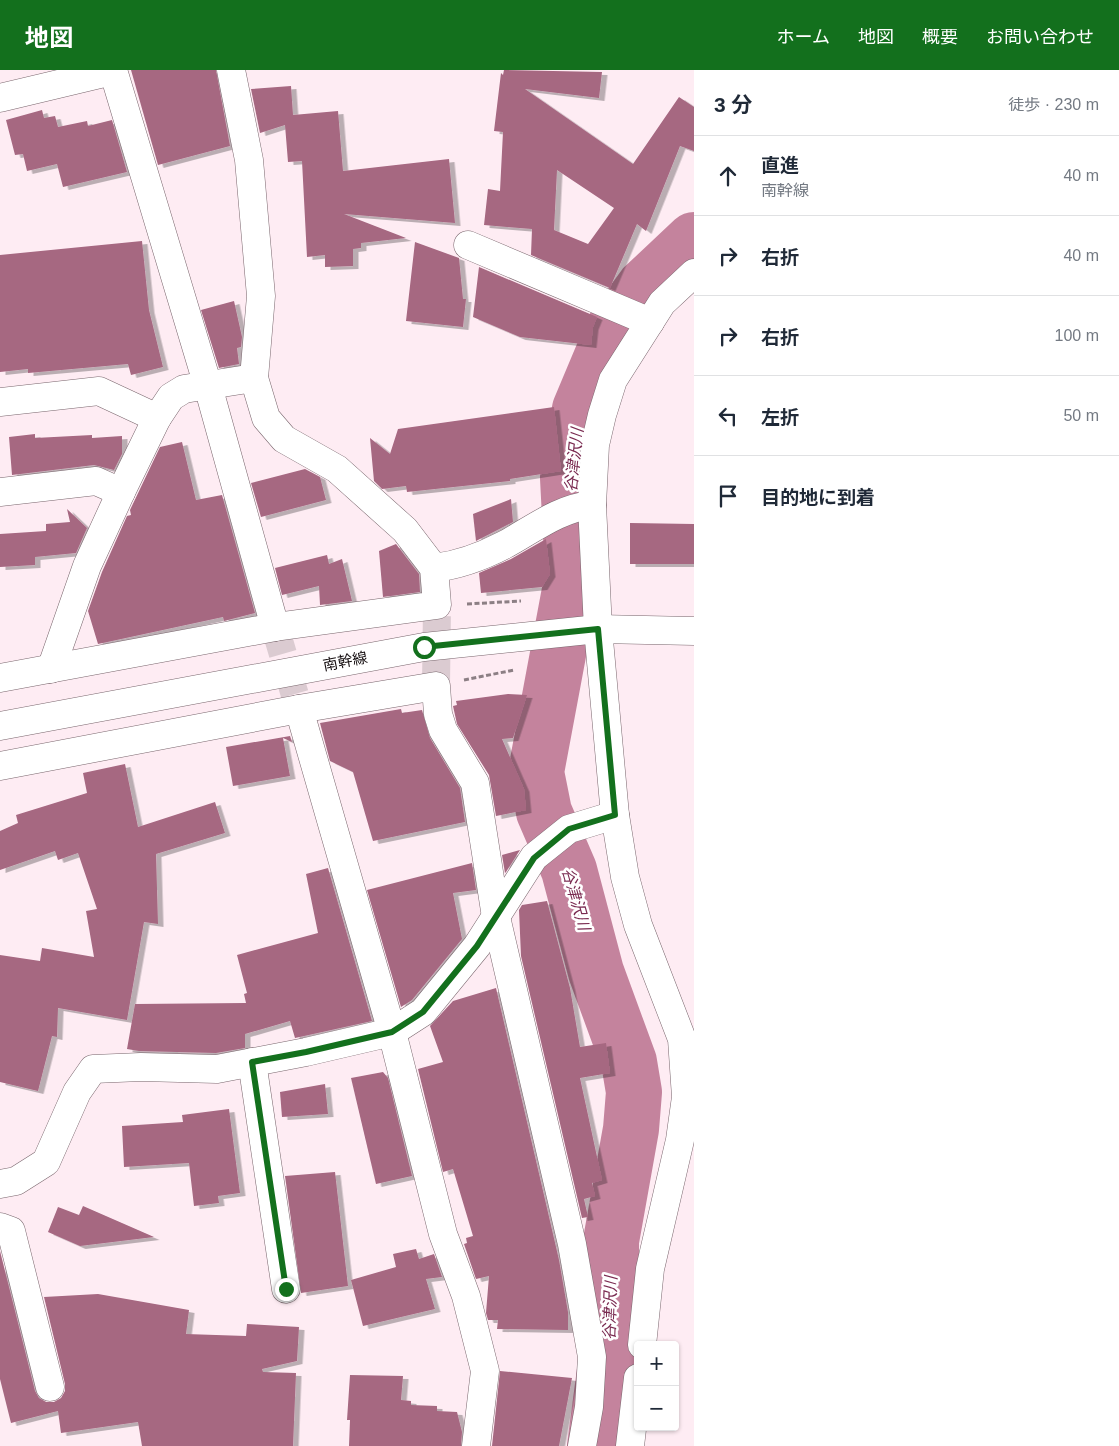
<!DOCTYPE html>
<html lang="ja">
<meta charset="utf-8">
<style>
:root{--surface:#fff;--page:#f2f2f3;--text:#1f2937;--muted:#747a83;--line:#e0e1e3;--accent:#13701d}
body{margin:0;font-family:Arial,"Noto Sans JP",sans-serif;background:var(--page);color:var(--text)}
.controls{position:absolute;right:15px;bottom:15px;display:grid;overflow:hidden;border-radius:5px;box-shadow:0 1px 4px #0004}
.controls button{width:45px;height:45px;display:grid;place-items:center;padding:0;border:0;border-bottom:1px solid var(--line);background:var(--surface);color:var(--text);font:25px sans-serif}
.stop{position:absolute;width:15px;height:15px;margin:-11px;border:4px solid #13701d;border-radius:50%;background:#fff}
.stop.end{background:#13701d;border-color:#fff;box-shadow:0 1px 5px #0008}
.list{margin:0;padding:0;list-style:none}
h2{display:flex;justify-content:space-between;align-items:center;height:65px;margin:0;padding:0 20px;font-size:21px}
h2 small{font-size:16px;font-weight:400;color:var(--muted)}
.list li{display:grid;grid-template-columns:32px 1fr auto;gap:15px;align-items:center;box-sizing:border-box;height:80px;padding:0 20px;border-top:1px solid var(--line)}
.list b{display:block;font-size:19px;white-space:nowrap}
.list p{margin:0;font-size:16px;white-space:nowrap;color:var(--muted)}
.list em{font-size:16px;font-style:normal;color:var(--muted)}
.icon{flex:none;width:28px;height:28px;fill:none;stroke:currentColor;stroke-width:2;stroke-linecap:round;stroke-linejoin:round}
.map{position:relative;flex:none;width:694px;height:1376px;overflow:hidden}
header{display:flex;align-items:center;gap:30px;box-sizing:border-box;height:70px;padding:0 25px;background:var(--accent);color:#fff}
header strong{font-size:24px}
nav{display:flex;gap:28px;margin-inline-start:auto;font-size:18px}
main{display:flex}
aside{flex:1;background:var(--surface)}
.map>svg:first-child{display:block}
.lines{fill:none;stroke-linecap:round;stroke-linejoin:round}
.river{stroke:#c4839d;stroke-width:56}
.building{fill:#a66781;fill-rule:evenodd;filter:url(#shadow)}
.street-tunnel{stroke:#dbcbd1;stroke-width:28;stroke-dasharray:28 14;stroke-linecap:butt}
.street-casing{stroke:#79666d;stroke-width:29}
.secondary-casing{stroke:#79666d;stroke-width:29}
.path{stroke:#8c7f84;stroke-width:3;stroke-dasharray:5 2.5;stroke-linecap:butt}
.street{stroke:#fff;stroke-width:28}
.secondary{stroke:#fff;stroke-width:28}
.route{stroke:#13701d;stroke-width:6}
.labels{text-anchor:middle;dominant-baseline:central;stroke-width:5;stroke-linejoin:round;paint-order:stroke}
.street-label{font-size:15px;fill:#140d0f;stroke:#fff}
.water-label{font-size:16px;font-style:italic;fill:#7a2b51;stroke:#fff}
</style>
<header>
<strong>地図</strong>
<nav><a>ホーム</a><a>地図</a><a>概要</a><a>お問い合わせ</a></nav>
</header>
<main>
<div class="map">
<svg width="694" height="1376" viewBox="0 0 694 1376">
<defs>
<filter id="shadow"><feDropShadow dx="5.5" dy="3" stdDeviation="0" flood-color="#0004"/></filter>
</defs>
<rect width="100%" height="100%" fill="#feecf3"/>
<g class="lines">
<path class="river" d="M 595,1376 L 611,1255 L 611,1171 L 631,1059 L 634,1022 L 629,992 L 596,902 L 569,800 L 544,742 L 536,702 L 573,504 L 568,408 L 580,339 L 614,258 L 644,217 L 694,170"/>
</g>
<g class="building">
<path d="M 131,0 L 216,0 L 230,76 L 158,95 Z"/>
<path d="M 504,0 L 602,2 L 599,28 L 525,19 L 633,94 L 679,27 L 694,37 L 694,81 L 680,76 L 646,161 L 637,154 L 610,218 L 531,185 L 532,159 L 484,155 L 488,119 L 500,121 L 503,62 L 494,61 L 501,3 L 503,5 ZM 557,100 L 614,138 L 588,174 L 554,160 Z"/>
<path d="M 291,16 L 293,45 L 338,41 L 343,101 L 449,89 L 455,153 L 344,144 L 406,168 L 361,173 L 361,178 L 353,179 L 353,196 L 325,197 L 325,185 L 307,187 L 302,91 L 288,92 L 285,55 L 260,63 L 251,19 Z"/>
<path d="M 42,40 L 44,48 L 55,46 L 58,57 L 87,51 L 88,56 L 112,50 L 127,102 L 63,117 L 57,94 L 27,101 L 23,84 L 15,85 L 6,50 Z"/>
<path d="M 142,171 L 149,240 L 163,297 L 131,305 L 128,294 L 28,303 L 28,299 L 0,302 L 0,185 Z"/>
<path d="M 415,172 L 459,188 L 463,229 L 466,229 L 463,257 L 406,251 Z"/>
<path d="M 479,197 L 597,247 L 593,257 L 591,275 L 520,267 L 473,247 Z"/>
<path d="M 234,231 L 242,267 L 241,277 L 237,278 L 239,294 L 219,298 L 201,240 Z"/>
<path d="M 554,337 L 561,401 L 510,409 L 510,411 L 407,422 L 406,416 L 382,419 L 374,411 L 370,368 L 390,384 L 398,359 Z"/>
<path d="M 35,364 L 35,368 L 92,365 L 92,368 L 122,366 L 122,384 L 114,400 L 94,395 L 12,405 L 9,367 Z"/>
<path d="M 182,372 L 196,430 L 222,425 L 255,543 L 224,551 L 223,547 L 98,574 L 88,541 L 102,502 L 127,446 L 131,445 L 130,440 L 160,377 Z"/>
<path d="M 305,399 L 320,407 L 326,430 L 261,447 L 251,413 Z"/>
<path d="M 511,429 L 513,452 L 476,471 L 473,444 Z"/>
<path d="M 67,439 L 87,458 L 76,483 L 35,487 L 35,495 L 0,497 L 0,464 L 46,461 L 46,454 L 70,452 Z"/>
<path d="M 630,453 L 694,454 L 694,494 L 630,494 Z"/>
<path d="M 546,469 L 550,504 L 542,517 L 481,523 L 479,503 L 511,489 Z"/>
<path d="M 396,474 L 419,504 L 420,522 L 383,527 L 379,481 Z"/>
<path d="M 327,485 L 329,494 L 342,489 L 352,531 L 320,535 L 319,516 L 282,525 L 275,498 Z"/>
<path d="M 508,624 L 527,625 L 513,668 L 502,669 L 524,719 L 526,740 L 496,746 L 489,705 L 457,654 L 453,636 L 457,635 L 456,631 Z"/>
<path d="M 401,639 L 402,643 L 422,640 L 430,668 L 460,718 L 465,752 L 373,771 L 353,702 L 330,691 L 320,653 Z"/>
<path d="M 290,666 L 292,672 L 283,668 L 290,706 L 233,716 L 226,677 Z"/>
<path d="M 125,694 L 138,757 L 215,732 L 225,763 L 156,784 L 158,854 L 144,852 L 127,950 L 58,938 L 57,967 L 52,966 L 38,1021 L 0,1012 L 0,885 L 40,891 L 42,878 L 94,887 L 86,841 L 97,839 L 78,783 L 58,790 L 55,781 L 0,800 L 0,761 L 18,753 L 16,745 L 87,723 L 83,703 Z"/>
<path d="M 520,780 L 506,802 L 505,803 L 502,785 Z"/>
<path d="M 472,793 L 476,820 L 453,823 L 462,869 L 412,930 L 401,937 L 367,820 Z"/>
<path d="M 328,798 L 372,951 L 295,968 L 290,951 L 245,964 L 245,978 L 216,983 L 139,981 L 127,979 L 135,934 L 246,933 L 244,924 L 247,923 L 237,885 L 318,863 L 306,804 Z"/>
<path d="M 547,831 L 570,918 L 580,977 L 606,973 L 610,1003 L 580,1008 L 602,1110 L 592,1113 L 595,1126 L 584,1129 L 588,1147 L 582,1148 L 521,886 L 519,840 L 522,835 Z"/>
<path d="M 496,918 L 559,1190 L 568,1242 L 568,1260 L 497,1259 L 498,1250 L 488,1250 L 486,1243 L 489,1206 L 476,1209 L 464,1174 L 467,1173 L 466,1168 L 473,1166 L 453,1099 L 443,1102 L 418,999 L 443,992 L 430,956 L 453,931 Z"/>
<path d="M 383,1002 L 388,1008 L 412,1106 L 376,1114 L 351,1008 Z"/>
<path d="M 325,1014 L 328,1044 L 282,1047 L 280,1022 Z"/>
<path d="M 229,1039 L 240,1123 L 218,1126 L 219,1133 L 194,1136 L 189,1093 L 124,1097 L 122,1056 L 183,1052 L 182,1045 Z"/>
<path d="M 335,1102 L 348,1216 L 301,1223 L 285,1106 Z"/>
<path d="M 83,1136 L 154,1167 L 80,1176 L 48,1162 L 58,1137 L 79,1145 Z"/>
<path d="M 416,1179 L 419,1189 L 434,1184 L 442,1207 L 426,1209 L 435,1239 L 363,1256 L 351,1210 L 396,1197 L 393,1184 Z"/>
<path d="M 0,1181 L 35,1321 L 39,1328 L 46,1332 L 54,1332 L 61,1328 L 65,1321 L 65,1314 L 44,1227 L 98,1224 L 189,1240 L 186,1264 L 246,1266 L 247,1254 L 299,1257 L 297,1291 L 262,1299 L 263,1302 L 296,1303 L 293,1376 L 142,1376 L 138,1352 L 61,1363 L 58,1341 L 11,1353 L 0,1309 Z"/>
<path d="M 500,1301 L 572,1308 L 559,1376 L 492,1376 Z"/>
<path d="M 350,1305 L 403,1306 L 401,1330 L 411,1331 L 411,1335 L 437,1336 L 437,1341 L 457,1342 L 462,1362 L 461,1376 L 349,1376 L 350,1350 L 347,1350 Z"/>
</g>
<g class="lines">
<g class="street-tunnel">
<path d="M 275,557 L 299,639"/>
<path d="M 436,616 L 437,535"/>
</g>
<g class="street-casing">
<g id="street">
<path d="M 113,0 L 208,316 L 275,557"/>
<path d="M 0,28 L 113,1"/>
<path d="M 468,175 L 650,252"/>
<path d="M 0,332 L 99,321 L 157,348"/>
<path d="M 0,422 L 96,411 L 121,422"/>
<path d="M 434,498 C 459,495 481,487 504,475 C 532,460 559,438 592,435"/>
<path d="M 598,559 L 592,435 L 595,375 L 602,345 L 613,310 L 662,233 L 694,203"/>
<path d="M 51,599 L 87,496 L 121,422 L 157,348 L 171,327 L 184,319 L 254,308 L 261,226 L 249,90 L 231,0"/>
<path d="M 0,608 L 275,557 L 437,535 L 434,498 L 405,460 L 337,399 L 284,369 L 266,348 L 254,308"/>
<path d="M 299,639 L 392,962 L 443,1164 L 466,1226 L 485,1301 L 476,1376"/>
<path d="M 0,696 L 299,639 L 436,616 L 438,644 L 443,660 L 475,713 L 496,847 L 572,1174 L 592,1287 L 589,1337 L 582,1376"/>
<path d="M 252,992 L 286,1219"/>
<path d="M 0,1114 L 16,1111 L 46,1092 L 77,1022 L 93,999 L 141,997 L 217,999 L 306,982 L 392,962 L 423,942 L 477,876 L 534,787 L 569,759 L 615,745"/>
<path d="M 0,1157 L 11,1161 L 50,1317"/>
</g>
</g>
<g class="secondary-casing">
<g id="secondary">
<path d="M 598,559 L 615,745 L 625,807 L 638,855 L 682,969 L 686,1027 L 680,1070 L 650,1199 L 642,1275"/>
<path d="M 0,656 L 424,577 L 598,559 L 694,561"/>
<path d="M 630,1376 L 638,1308"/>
</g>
</g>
<g class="path">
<path d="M 467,534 L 521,531"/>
<path d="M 464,610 L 514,600"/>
</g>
<use href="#street" class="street"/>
<use href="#secondary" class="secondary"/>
</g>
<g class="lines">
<path class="route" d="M 286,1219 L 252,992 L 306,982 L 392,962 L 423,942 L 477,876 L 534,788 L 569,759 L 615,745 L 598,559 L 424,577"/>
</g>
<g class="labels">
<g class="street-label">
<text transform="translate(345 591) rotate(-11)">南幹線</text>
</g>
<g class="water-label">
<text transform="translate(574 390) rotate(-84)">谷津沢川</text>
<text transform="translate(576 829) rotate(74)">谷津沢川</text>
<text transform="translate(610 1238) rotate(-88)">谷津沢川</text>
</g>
</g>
</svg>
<div class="controls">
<button>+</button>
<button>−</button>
</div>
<div class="stop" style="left:424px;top:577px"></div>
<div class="stop end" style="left:286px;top:1219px"></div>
</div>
<aside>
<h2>3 分<small>徒歩 · 230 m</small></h2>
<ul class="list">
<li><svg class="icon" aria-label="ahead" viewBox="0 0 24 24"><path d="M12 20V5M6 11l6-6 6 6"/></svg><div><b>直進</b><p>南幹線</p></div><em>40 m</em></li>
<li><svg class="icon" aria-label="right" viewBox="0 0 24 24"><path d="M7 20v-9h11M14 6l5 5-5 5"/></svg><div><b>右折</b></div><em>40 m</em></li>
<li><svg class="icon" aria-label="right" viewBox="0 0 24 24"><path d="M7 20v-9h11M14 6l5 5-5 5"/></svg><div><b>右折</b></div><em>100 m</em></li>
<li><svg class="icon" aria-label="left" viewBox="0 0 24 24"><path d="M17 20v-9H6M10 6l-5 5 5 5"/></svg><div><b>左折</b></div><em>50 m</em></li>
<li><svg class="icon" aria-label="arrive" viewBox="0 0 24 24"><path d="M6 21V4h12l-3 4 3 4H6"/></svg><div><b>目的地に到着</b></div></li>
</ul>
</aside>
</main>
